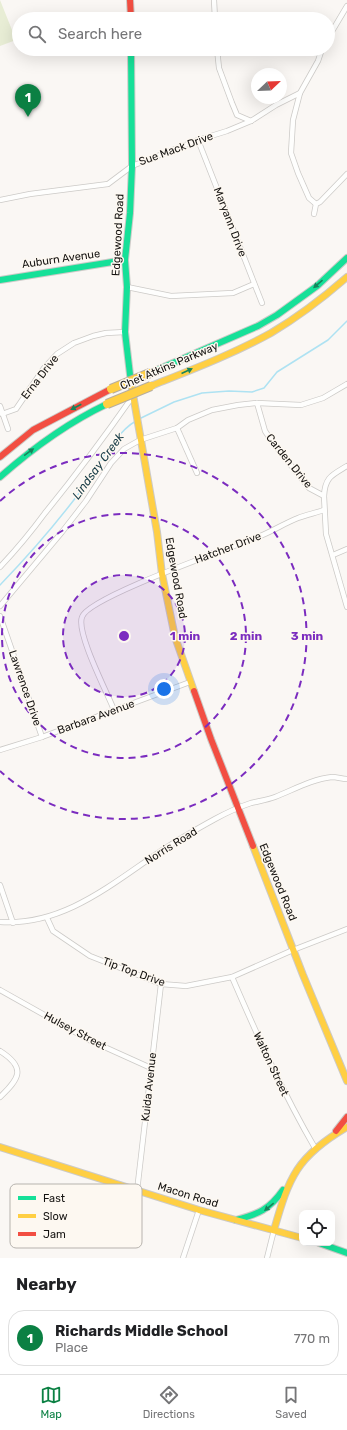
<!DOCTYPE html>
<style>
:root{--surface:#fff;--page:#f2f2f2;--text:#202124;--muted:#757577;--line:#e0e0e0;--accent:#0b8043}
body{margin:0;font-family:Rubik,sans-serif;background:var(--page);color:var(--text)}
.controls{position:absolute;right:12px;bottom:12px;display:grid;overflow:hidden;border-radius:8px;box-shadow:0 4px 16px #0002}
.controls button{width:36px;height:36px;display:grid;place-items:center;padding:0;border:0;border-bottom:1px solid var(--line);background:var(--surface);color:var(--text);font:20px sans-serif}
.compass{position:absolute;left:251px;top:68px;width:36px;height:36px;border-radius:50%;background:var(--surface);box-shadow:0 4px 16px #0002;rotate:67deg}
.you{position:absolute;left:164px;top:689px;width:14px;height:14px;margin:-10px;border:3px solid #fff;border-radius:50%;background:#1a73e8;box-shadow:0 0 0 6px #1a73e833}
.badge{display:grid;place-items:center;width:26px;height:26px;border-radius:50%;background:var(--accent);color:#fff;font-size:13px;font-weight:700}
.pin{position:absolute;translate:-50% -33px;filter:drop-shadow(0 1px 2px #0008)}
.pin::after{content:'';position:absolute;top:21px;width:14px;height:12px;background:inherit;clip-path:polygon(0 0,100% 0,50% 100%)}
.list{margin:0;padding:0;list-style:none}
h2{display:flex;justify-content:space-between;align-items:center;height:52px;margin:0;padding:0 16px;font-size:17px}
h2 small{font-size:13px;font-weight:400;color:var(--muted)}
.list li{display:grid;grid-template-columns:26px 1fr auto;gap:12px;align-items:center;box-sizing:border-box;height:56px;margin:0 8px 8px;padding:0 8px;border:1px solid var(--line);border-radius:16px}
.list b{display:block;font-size:15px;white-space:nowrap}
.list p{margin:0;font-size:13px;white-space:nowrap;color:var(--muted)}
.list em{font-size:13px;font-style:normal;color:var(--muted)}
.icon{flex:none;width:22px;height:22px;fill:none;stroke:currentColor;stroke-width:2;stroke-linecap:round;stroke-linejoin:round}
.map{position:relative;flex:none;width:347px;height:1258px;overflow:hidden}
.search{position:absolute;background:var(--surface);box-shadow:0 4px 16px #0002;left:12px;right:12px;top:12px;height:44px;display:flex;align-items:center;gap:10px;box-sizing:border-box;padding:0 14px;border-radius:22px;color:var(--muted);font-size:15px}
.sheet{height:116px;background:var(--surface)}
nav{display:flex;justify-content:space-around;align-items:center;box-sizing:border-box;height:56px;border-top:1px solid var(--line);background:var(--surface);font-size:11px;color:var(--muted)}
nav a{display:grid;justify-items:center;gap:2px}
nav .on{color:var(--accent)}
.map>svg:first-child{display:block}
.green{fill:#e8edd5}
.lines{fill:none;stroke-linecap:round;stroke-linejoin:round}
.stream{stroke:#aee2f2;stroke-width:1.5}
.street-casing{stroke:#cccac7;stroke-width:6}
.fast-casing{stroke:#cccac7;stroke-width:8}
.slow-casing{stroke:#cccac7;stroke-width:8}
.jam-casing{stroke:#cccac7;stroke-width:8}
.street{stroke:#fefefd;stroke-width:4.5}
.fast{stroke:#16e098;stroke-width:6}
.slow{stroke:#ffcf43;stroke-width:6}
.jam{stroke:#f24e42;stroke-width:6}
.slow-bridge-casing{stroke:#b7ad9e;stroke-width:10;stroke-linecap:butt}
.slow-bridge{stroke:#ffcf43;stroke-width:8}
.oneway{fill:#16845b}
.ring{fill:none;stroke:#7b2cbf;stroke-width:2;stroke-dasharray:7 5}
.labels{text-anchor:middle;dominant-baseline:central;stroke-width:3;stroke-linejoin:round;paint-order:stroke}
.street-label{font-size:11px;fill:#151311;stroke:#fdf8f1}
.water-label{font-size:12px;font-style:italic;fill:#173b46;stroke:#fdf8f1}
.key{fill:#fdf8f1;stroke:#b7b3ae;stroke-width:1}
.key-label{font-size:11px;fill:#151311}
.centre{fill:#7b2cbf;stroke:#fdf8f1;stroke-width:2}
.ring-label{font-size:12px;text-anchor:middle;font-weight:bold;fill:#7b2cbf;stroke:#fdf8f1;stroke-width:3;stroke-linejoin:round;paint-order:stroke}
</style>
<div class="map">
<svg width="347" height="1258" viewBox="0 0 347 1258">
<rect width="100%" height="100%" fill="#faf7f4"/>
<path class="green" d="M 0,0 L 16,40 L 0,46 Z"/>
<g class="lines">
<g class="stream">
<path d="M 139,419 L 174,402 L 202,393 L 229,391 L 252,392 L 264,388 L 277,372 L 328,340 L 347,321"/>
<path d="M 0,585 C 28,556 55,525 80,492 C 94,473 115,432 136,421"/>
</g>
<g class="street-casing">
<g id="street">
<path d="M 214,0 L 215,19"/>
<path d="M 328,38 L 347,6"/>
<path d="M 217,49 L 219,68 L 232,103 L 237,115 L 251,121"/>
<path d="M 300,93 L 293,120 L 291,153 L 298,173 L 309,198 L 316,204"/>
<path d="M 198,140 L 262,303"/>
<path d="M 0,200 L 30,194 L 108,184 L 132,166 L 198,140 L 227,131 L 251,121 L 276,105 L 300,93 L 318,61 L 322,49"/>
<path d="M 314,214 L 316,204 L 320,202 L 347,174"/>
<path d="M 127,287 L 171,296 L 233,293 L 254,284"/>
<path d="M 257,403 L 265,431 L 273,443 L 309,488 L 324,496 L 326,534 L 347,607"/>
<path d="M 0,406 L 8,429"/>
<path d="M 2,414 L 16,409 L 44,368 L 57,354 L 74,343 L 93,336 L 106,333 L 125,332"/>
<path d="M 177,428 L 197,473"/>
<path d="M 324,496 C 325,477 332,475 347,466"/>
<path d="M 333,555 L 347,549"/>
<path d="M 0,567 C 16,550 31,532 45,513 C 76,475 105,436 133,396"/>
<path d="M 0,606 L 62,532 L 86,501 L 111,463 L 124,449 L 140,440 L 177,428 L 188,420 L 212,410 L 238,405 L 257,403 L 301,405 L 323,398 L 347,384"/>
<path d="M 0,616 L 42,737"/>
<path d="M 114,710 C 107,692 76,633 82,617 C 88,597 234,547 260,536 C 273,531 285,523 298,518 C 306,515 315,513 324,510"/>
<path d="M 0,750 L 42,737 L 190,682"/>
<path d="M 0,885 L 13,923"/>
<path d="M 47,918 L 53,931 L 90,956 L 161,984 L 186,986 L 232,977 L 293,950 L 347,929"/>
<path d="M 0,922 C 61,926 108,887 155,855 C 174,842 195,830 215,819 C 226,813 239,807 251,803 C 259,801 267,800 275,797 C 293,790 312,779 332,777 C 337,777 342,779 347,779"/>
<path d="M 232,977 C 257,1035 283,1093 315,1148"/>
<path d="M 0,990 L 89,1040 L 151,1068"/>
<path d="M 0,1051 C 27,1068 19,1079 0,1097"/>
<path d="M 137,1191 L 161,984"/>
<path d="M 183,1258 L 199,1210"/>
<path d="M 267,1258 L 274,1230"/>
</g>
</g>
<g class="fast-casing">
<g id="fast">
<path d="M 131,49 L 132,166 L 130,213 L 125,260 L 127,287 L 125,332 L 131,383"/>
<path d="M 0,280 L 125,260"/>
<path d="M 150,373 L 258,326 L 277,315 L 317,286 L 347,258"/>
<path d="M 0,477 C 33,448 67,423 107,404"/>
<path d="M 236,1220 C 258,1214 269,1210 283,1190"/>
<path d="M 319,1243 L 347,1253"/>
</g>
</g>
<g class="slow-casing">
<g id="slow">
<path d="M 131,383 L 157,532 L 162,574 L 175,637 L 194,691"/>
<path d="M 151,386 C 191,370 233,354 271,333 C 298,317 323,298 347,277"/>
<path d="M 253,846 L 303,975 L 347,1081"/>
<path d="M 0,1147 L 199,1210 L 302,1238"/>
<path d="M 274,1230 C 289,1177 297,1156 347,1127"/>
</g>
</g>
<g class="jam-casing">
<g id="jam">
<path d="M 130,0 L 131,19"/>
<path d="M 0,457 L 33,430 L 111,389"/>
<path d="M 194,691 L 211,739 L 253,846"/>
<path d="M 336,1131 L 347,1117"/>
</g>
</g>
<use href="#street" class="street"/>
<use href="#fast" class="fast"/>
<use href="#slow" class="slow"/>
<use href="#jam" class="jam"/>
<g class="slow-bridge-casing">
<g id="slow-bridge">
<path d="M 111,389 L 150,373"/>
<path d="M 107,404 L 151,386"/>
</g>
</g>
<use href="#slow-bridge" class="slow-bridge"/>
</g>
<defs><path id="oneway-solid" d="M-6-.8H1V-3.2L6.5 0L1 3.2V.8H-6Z"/></defs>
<g class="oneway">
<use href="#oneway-solid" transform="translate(318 284) rotate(139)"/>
<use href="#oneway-solid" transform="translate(187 371) rotate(-24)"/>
<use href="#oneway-solid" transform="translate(76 407) rotate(153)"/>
<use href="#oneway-solid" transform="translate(29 452) rotate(-36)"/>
<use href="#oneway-solid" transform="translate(269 1207) rotate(141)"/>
</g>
<circle cx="124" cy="636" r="61" fill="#7b2cbf" fill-opacity=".12"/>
<g class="ring">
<circle cx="124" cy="636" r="61"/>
<circle cx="124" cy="636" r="122"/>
<path d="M0 501A183 183 0 1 1 0 771"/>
</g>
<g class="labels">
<g class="street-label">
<text transform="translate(176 149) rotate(-20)">Sue Mack Drive</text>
<text transform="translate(230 222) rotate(69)">Maryann Drive</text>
<text transform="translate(118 235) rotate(-87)">Edgewood Road</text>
<text transform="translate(61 259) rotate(-8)">Auburn Avenue</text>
<text transform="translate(169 366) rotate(-23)">Chet Atkins Parkway</text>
<text transform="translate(40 377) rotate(-52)">Erna Drive</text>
<text transform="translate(289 461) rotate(51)">Carden Drive</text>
<text transform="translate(228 548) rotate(-21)">Hatcher Drive</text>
<text transform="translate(176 578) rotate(80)">Edgewood Road</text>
<text transform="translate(25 688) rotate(71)">Lawrence Drive</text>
<text transform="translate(96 717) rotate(-20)">Barbara Avenue</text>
<text transform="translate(171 846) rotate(-32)">Norris Road</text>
<text transform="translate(278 882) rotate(68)">Edgewood Road</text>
<text transform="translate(134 972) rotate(20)">Tip Top Drive</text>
<text transform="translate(75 1031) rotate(28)">Hulsey Street</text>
<text transform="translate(271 1064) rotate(65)">Walton Street</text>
<text transform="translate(149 1087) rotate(-84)">Kuida Avenue</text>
<text transform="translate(188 1195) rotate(17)">Macon Road</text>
</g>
<g class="water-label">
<text transform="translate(98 466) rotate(-54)">Lindsay Creek</text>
</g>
</g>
<rect x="10" y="1184" width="132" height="64" rx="6" class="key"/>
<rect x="18" y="1196" width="18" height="4" fill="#16e098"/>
<rect x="18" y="1214" width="18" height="4" fill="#ffcf43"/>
<rect x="18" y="1232" width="18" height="4" fill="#f24e42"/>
<g class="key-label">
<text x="43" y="1202">Fast</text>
<text x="43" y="1220">Slow</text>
<text x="43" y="1238">Jam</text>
</g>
<circle cx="124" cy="636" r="6" class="centre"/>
<g class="ring-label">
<text x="185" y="640">1 min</text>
<text x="246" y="640">2 min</text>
<text x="307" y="640">3 min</text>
</g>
</svg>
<div class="controls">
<button><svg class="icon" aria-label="locate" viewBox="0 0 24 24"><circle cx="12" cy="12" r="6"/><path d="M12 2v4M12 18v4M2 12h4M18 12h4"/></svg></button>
</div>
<svg class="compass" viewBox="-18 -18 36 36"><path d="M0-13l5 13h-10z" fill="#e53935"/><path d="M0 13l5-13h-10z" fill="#757577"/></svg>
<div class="you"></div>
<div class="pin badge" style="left:28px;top:117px">1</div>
<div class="search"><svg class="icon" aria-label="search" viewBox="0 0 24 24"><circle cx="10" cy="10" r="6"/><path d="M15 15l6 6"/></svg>Search here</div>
</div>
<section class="sheet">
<h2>Nearby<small></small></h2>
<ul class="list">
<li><span class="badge">1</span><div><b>Richards Middle School</b><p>Place</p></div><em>770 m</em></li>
</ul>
</section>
<nav>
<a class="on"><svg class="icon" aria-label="map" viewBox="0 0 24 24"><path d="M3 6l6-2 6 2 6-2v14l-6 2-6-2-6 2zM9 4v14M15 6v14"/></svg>Map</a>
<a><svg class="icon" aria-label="directions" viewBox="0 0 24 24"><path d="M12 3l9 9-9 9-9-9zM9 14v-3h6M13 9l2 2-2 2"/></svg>Directions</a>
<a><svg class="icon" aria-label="saved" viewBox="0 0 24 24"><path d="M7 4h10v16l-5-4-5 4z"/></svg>Saved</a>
</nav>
